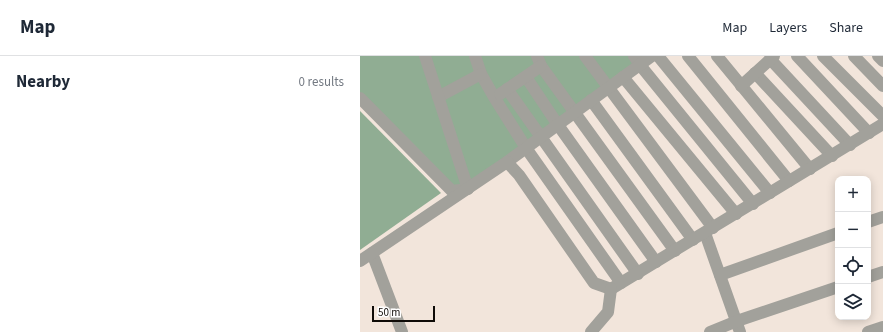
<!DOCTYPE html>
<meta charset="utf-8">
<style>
:root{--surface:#fff;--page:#f6f6f7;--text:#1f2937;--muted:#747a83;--line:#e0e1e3}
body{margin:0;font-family:"Source Sans 3",sans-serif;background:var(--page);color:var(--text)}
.controls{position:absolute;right:12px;bottom:12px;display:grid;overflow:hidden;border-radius:8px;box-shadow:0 2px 10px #0003}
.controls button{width:36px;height:36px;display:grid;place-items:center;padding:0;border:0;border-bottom:1px solid var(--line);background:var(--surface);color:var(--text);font:20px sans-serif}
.scale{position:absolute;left:12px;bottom:10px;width:63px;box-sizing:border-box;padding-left:4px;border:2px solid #0f0b07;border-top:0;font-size:11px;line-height:14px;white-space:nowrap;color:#0f0b07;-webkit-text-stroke:3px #fff;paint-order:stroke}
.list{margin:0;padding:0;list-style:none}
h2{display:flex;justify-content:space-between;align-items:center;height:52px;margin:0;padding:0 16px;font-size:17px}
h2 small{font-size:13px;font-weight:400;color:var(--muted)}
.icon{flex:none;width:22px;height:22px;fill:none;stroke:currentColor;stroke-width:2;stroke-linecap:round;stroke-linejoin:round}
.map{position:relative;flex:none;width:523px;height:276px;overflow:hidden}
header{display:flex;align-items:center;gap:24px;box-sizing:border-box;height:56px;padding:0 20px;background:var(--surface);border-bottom:1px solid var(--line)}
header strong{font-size:19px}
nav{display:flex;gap:22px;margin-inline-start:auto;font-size:14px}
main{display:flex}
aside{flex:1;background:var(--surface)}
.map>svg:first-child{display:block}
.forest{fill:#90ad93}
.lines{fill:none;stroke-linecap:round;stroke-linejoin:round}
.minor{stroke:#a2a19b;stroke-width:12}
</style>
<header>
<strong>Map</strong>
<nav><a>Map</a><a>Layers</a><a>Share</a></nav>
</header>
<main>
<aside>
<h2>Nearby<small>0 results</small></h2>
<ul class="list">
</ul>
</aside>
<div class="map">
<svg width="523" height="276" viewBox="0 0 523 276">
<rect width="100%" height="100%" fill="#f2e5db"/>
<g class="forest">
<path d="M 0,0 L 286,0 L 109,127 L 93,131 L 0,37 Z"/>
<path d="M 0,55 L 81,137 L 0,194 Z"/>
</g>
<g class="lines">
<g class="minor">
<path d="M 115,0 L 121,18 L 134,41 L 166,92 L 261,227"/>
<path d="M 177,0 L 181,10 L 315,195"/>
<path d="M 225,0 L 353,172"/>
<path d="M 274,0 L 280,9 L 393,148"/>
<path d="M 298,0 L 410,137"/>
<path d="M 328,0 L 429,125"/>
<path d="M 357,0 L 450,113"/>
<path d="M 437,0 L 509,77"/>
<path d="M 463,0 L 523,60"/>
<path d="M 494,0 L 523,30"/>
<path d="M 518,0 L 523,5"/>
<path d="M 410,3 L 490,89"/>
<path d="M 395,17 L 472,100"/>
<path d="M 166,21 L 198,69 L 296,206"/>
<path d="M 263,21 L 376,158"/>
<path d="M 381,30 L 414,0"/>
<path d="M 147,33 L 278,218"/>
<path d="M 140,38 L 181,10"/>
<path d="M 78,41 L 121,18"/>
<path d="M 0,42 L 92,135 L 108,133 L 65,0"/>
<path d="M 231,44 L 333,184"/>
<path d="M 147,106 L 292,0"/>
<path d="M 508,166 L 523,161"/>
<path d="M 345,177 L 380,276"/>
<path d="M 12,197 L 42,276"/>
<path d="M 0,205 L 147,106 L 159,119 L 234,227 L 251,233 L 523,68"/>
<path d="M 360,219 L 478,177"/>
<path d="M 508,221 L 523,216"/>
<path d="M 231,276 L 248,256 L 251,233"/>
<path d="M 350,276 L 377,265 L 478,231"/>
<path d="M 508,276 L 523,271"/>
</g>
</g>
</svg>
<div class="controls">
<button>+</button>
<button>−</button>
<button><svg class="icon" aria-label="locate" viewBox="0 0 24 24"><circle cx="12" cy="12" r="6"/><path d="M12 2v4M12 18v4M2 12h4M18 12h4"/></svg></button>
<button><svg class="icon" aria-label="layers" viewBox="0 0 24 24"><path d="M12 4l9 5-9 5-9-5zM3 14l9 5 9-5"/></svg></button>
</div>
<div class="scale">50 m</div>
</div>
</main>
